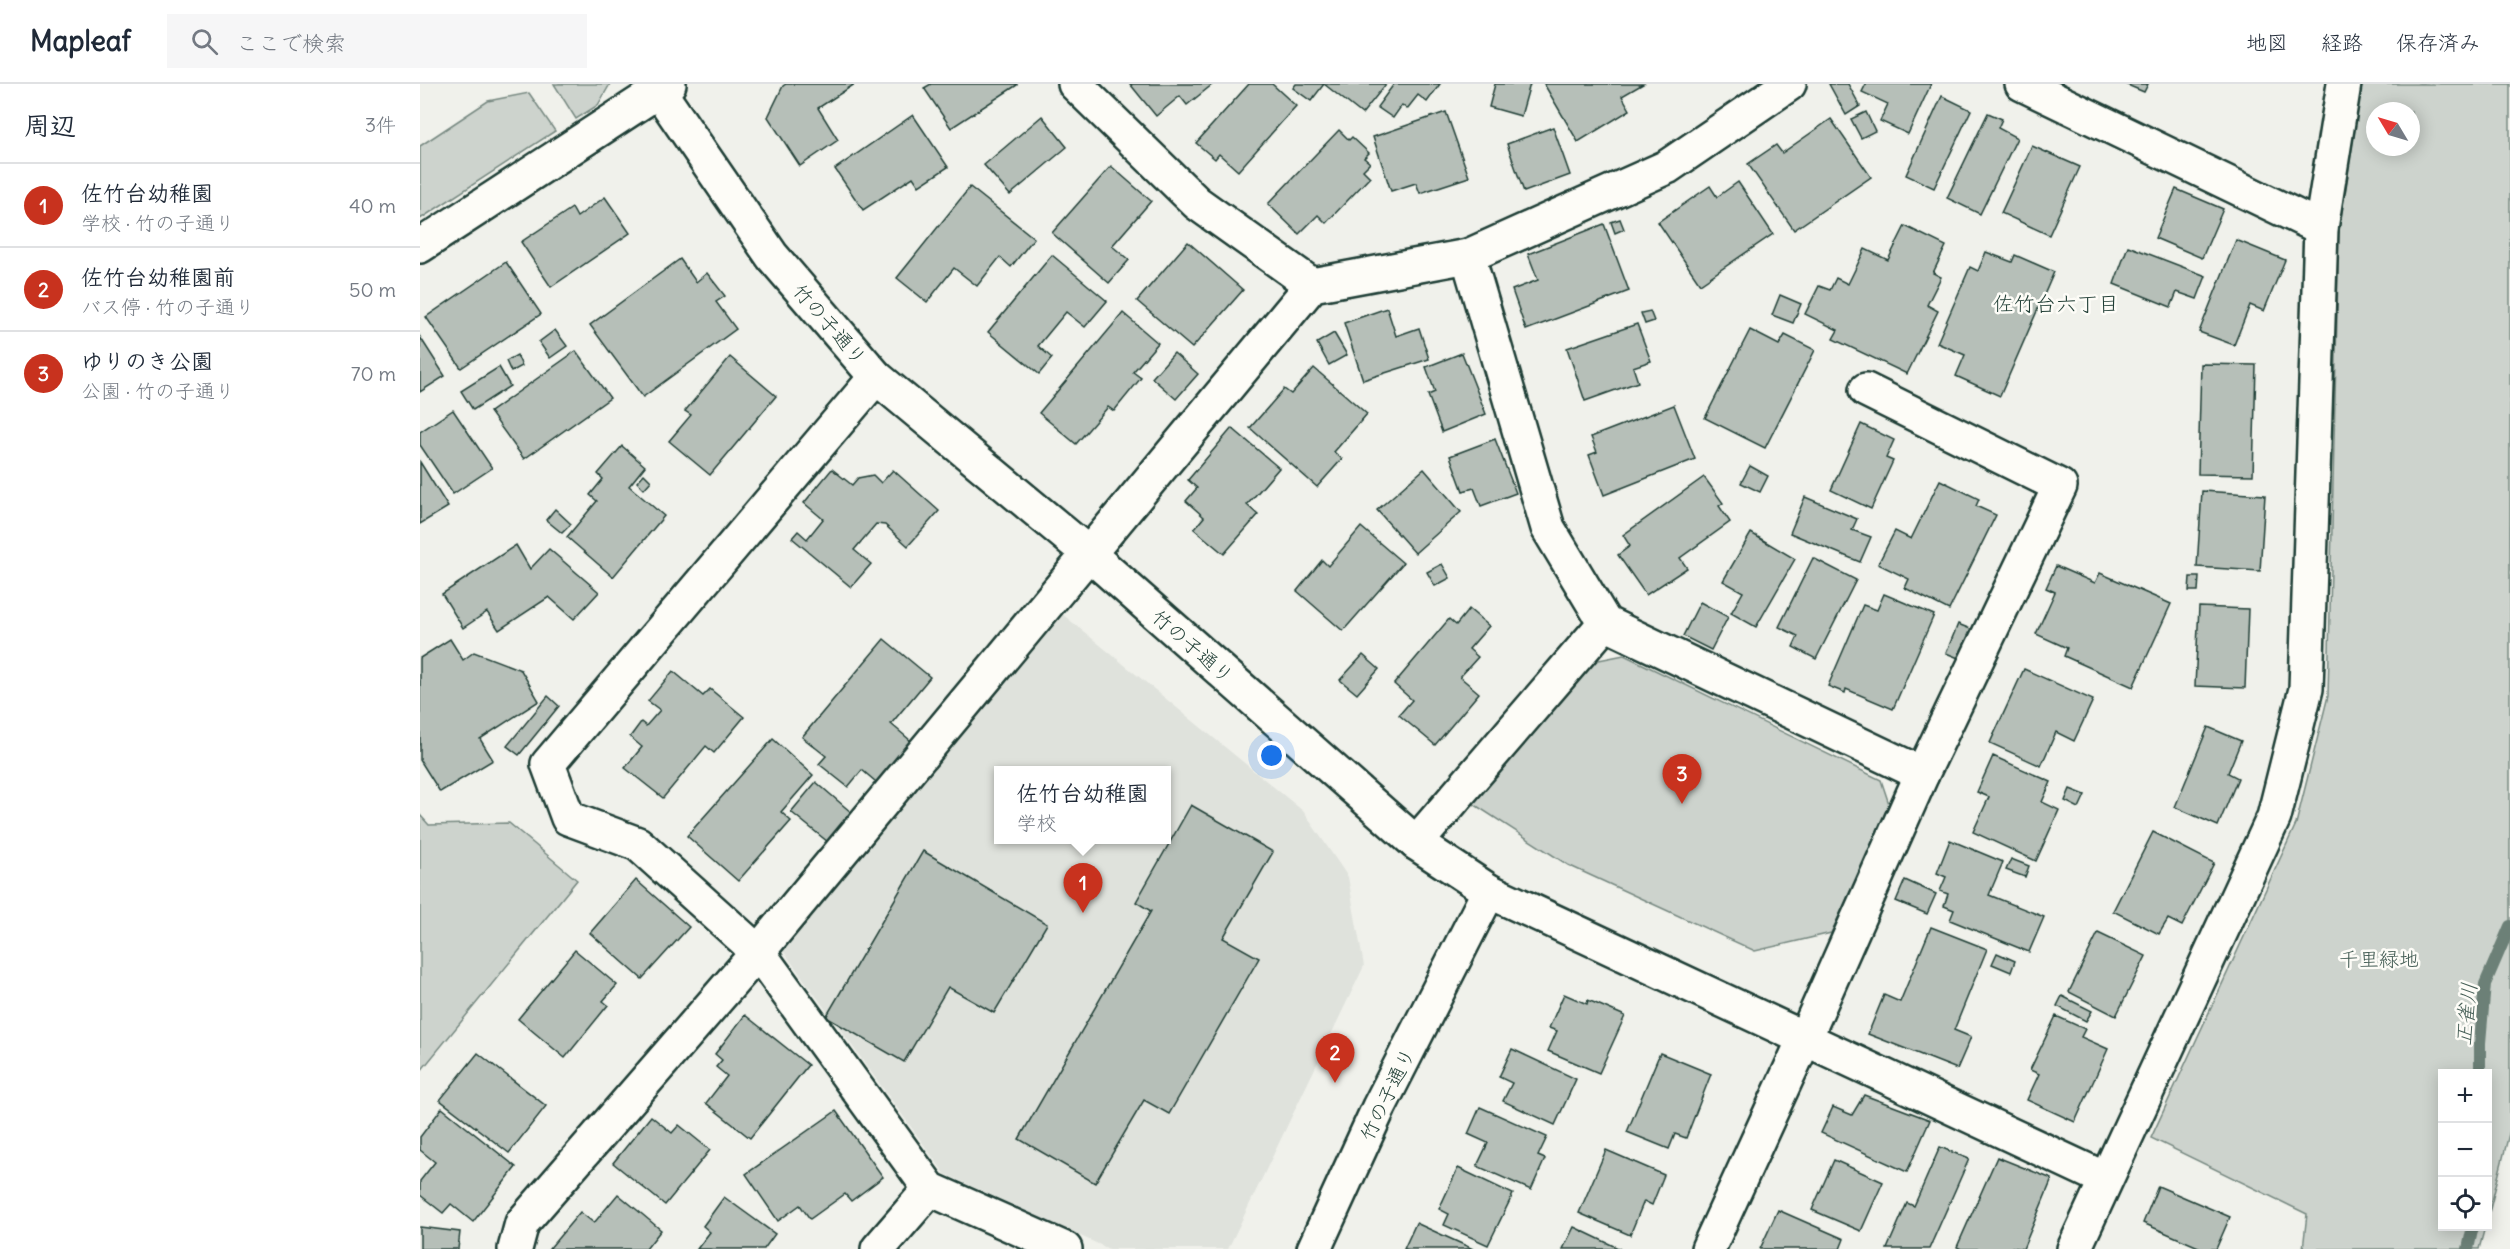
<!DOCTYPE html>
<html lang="ja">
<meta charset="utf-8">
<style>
:root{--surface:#fff;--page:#f6f6f7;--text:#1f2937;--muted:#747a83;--line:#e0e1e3;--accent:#c8321e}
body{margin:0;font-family:Delius,"Klee One",sans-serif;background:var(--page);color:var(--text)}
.controls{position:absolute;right:18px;bottom:18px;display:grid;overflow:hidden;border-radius:0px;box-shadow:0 3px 15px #0003}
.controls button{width:54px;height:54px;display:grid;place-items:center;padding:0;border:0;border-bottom:2px solid var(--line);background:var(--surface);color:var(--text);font:30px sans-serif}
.compass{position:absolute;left:1946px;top:18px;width:54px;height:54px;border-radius:50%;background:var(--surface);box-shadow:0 3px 15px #0003;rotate:308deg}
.you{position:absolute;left:852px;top:672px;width:21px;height:21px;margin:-15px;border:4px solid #fff;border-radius:50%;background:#1a73e8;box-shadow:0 0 0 9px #1a73e833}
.badge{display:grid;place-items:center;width:39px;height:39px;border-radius:50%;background:var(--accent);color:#fff;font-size:20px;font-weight:700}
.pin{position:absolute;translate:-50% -50px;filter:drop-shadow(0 2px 3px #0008)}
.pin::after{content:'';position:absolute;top:32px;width:21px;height:18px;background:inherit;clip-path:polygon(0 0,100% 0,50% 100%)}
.popup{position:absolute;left:574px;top:682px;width:177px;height:78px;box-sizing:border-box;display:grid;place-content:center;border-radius:0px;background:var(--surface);filter:drop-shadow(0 2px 4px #0005);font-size:20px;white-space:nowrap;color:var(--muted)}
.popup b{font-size:22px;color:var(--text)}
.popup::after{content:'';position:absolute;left:50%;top:100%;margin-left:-12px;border:12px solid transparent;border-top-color:var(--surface)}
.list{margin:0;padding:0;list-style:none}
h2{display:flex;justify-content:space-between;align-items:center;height:78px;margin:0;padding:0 24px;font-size:26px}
h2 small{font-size:20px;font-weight:400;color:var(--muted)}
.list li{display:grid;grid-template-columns:39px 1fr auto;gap:18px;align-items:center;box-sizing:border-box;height:84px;padding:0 24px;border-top:2px solid var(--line)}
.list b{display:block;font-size:22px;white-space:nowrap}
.list p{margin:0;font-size:20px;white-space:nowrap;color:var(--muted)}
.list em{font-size:20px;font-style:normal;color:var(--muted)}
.icon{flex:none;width:33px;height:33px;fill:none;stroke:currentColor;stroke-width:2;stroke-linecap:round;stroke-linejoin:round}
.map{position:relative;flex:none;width:2090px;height:1165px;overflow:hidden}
header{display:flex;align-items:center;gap:36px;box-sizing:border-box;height:84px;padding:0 30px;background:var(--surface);border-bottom:2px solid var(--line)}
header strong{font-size:28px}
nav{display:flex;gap:33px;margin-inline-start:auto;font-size:21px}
.search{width:420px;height:54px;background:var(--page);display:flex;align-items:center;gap:15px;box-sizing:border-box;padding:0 21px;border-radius:0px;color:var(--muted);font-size:22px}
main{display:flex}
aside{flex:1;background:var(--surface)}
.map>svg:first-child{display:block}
.built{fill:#dfe2dc;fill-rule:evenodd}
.green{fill:#cdd3cd;stroke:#768880;stroke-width:1.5;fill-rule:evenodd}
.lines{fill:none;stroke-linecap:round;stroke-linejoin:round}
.stream{stroke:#6c8077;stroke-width:12}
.building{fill:#b6bfb8;stroke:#1f3d34;stroke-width:1.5}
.minor-casing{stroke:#1f3d34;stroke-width:38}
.minor{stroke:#fdfcf7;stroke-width:33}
.labels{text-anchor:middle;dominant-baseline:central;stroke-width:5;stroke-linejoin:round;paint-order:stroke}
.street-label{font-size:20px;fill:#1f3d34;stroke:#fdfcf7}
.park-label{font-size:20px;fill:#425b53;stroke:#fdfcf7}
.neighbourhood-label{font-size:21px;fill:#1f3d34;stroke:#fdfcf7}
.water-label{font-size:21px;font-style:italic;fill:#455e56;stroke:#fdfcf7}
</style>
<header>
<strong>Mapleaf</strong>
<div class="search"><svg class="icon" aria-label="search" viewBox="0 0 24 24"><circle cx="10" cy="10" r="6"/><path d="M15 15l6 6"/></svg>ここで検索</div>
<nav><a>地図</a><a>経路</a><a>保存済み</a></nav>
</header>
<main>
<aside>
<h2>周辺<small>3件</small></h2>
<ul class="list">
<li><span class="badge">1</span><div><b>佐竹台幼稚園</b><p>学校 · 竹の子通り</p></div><em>40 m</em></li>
<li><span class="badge">2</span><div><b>佐竹台幼稚園前</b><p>バス停 · 竹の子通り</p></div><em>50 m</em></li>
<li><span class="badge">3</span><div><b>ゆりのき公園</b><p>公園 · 竹の子通り</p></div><em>70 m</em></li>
</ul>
</aside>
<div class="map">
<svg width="2090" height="1165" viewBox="0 0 2090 1165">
<rect width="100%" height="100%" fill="#f0f1eb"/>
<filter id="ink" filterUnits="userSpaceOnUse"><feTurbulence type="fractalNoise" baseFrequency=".0167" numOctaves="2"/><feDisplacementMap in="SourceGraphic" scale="12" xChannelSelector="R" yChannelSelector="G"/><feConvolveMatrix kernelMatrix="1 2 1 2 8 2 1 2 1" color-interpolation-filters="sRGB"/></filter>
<g filter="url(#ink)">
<path class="built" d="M 641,529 L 883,727 L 928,793 L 944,882 L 808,1165 L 689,1165 L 525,1090 L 361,864 ZM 579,686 L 747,686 L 747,756 L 579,756 Z"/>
<g class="green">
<path d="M 134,0 L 190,0 L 178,21 L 156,35 Z"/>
<path d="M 1942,0 L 2090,0 L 2090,1046 L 2068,1133 L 2068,990 L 2022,990 L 2022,1142 L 2065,1143 L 2059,1165 L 1883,1165 L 1887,1130 L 1731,1054 L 1876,740 L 1908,612 L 1919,146 ZM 1955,27 L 1991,27 L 1991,63 L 1955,63 Z"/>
<path d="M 109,9 L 135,47 L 0,135 L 0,62 L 68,17 Z"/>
<path d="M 1204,571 L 1461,696 L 1470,723 L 1411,849 L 1335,867 L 1148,781 L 1049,717 L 1169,578 Z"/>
<path d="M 0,731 L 9,741 L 89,739 L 157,796 L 0,988 Z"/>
</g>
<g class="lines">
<g class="stream">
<path d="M 2060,990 L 2060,959 L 2065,900 L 2090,842"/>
<path d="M 2048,1165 L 2053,1142"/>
</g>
</g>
<g class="building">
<path d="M 366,0 L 435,0 L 398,24 L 418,56 L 380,82 L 348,33 L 363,2 Z"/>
<path d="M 511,0 L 597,0 L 597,1 L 531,44 L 504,4 Z"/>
<path d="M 710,0 L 793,0 L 767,21 L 760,12 L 736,32 Z"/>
<path d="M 829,0 L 852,0 L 876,22 L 818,87 L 799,70 L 795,75 L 776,59 Z"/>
<path d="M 876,0 L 966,0 L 942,30 L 904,0 L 891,17 L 873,4 Z"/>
<path d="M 974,0 L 1020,0 L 1007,18 L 998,11 L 987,25 L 982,21 L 973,34 L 957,23 Z"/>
<path d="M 1075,0 L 1110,0 L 1101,32 L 1069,23 Z"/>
<path d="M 1124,0 L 1223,0 L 1202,12 L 1210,26 L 1158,58 Z"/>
<path d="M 1409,0 L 1428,0 L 1440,22 L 1426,31 Z"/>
<path d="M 1446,0 L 1511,0 L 1488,50 L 1460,37 L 1468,20 L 1442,8 Z"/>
<path d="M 1705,0 L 1728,0 L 1724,8 Z"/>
<path d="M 1522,12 L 1551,26 L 1514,104 L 1486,91 Z"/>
<path d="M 1026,28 L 1049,93 L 1000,109 L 996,99 L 971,107 L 953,53 Z"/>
<path d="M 1446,28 L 1455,47 L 1441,54 L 1431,35 Z"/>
<path d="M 1568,29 L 1582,35 L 1578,44 L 1597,54 L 1560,130 L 1527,114 Z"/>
<path d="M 493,31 L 528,83 L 499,102 L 493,93 L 443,126 L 415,85 Z"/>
<path d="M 622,32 L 647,63 L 590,111 L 564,81 Z"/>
<path d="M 1411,35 L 1451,93 L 1374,146 L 1328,80 L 1356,61 L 1362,69 Z"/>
<path d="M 1133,43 L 1150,91 L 1104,108 L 1087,60 Z"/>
<path d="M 919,46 L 929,56 L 932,53 L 949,69 L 944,74 L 950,79 L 943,86 L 950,93 L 906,139 L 898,131 L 879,150 L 848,120 Z"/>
<path d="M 1612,62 L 1660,83 L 1629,151 L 1581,129 Z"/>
<path d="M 691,82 L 731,117 L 692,162 L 709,176 L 689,199 L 632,149 Z"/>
<path d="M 1318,98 L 1353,150 L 1280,200 L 1238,138 L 1290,102 L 1297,113 Z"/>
<path d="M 550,103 L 614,154 L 591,183 L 580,173 L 557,202 L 534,184 L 507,218 L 477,194 Z"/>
<path d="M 1756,105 L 1803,125 L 1782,174 L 1735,154 Z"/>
<path d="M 185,113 L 210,149 L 131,203 L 101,158 L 152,124 L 157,133 Z"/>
<path d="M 1200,135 L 1204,145 L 1195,149 L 1191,138 Z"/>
<path d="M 1184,140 L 1209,207 L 1106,246 L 1092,206 L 1118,196 L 1108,170 Z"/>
<path d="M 1485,142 L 1526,162 L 1513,189 L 1521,193 L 1507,221 L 1518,227 L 1487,290 L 1413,255 L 1418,246 L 1385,230 L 1399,202 L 1410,206 L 1416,194 L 1428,200 L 1445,165 L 1468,176 Z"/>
<path d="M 1816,156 L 1865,176 L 1844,227 L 1830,221 L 1814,261 L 1779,248 Z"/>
<path d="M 768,158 L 823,206 L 772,264 L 717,217 Z"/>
<path d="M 1708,162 L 1786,192 L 1777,215 L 1757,208 L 1751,223 L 1694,200 Z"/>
<path d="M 1566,168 L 1592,178 L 1595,171 L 1634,188 L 1580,312 L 1536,292 L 1545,271 L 1517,259 L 1550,183 L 1558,187 Z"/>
<path d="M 632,171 L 687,217 L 665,243 L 646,228 L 618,262 L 632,274 L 619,290 L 568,248 Z"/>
<path d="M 260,175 L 276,198 L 287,189 L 305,212 L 296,218 L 316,245 L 223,313 L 170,241 Z"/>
<path d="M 86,178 L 121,230 L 41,284 L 6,233 Z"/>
<path d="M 1360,211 L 1381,220 L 1373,239 L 1352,231 Z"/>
<path d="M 967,224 L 976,252 L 999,244 L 1009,275 L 943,296 L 924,239 Z"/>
<path d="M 1230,227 L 1234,237 L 1225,240 L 1221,229 Z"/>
<path d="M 703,229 L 738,259 L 713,288 L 721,294 L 694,327 L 688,323 L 656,360 L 619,329 Z"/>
<path d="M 1217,240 L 1231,277 L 1213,283 L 1218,298 L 1165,317 L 1147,264 Z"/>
<path d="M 135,246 L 147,262 L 130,274 L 119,258 Z"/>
<path d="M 1330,246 L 1359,261 L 1365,251 L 1395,266 L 1345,364 L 1285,334 Z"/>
<path d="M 914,249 L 927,271 L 909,281 L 897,259 Z"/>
<path d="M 0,253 L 25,292 L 0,308 Z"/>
<path d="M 156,267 L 190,314 L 104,375 L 70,328 Z"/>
<path d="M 754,269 L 778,290 L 756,315 L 732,294 Z"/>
<path d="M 1042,269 L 1066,330 L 1022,348 L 1008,311 L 1015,308 L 1006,283 Z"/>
<path d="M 97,271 L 102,282 L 91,288 L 86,277 Z"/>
<path d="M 310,273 L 356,312 L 290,391 L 249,357 L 271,331 L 265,327 Z"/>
<path d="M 1781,280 L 1836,281 L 1833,391 L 1778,390 Z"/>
<path d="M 79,283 L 90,302 L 53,326 L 41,307 Z"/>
<path d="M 894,284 L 947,330 L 914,368 L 922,375 L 897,403 L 830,344 L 864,305 L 871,310 Z"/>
<path d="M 1254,321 L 1275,375 L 1184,411 L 1169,371 L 1177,368 L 1171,353 Z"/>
<path d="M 33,326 L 72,384 L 33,410 L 0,361 L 0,348 Z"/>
<path d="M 1441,340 L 1474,356 L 1466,374 L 1473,377 L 1451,425 L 1411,406 Z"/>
<path d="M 812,344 L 859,384 L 827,421 L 838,431 L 804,470 L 774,445 L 784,433 L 766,417 L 777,404 L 768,396 Z"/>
<path d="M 1075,355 L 1096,409 L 1061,422 L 1054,404 L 1043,407 L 1030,372 Z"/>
<path d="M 202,362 L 225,382 L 209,402 L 244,432 L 193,493 L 147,453 L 177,417 L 170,411 L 183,395 L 178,390 Z"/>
<path d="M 0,378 L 28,423 L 0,440 Z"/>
<path d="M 1330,382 L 1348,392 L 1340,408 L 1321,399 Z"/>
<path d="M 412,385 L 432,401 L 438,394 L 453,391 L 461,399 L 473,386 L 519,427 L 488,462 L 465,441 L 456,440 L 434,466 L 451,480 L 431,503 L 372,454 L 378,447 L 387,455 L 403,435 L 384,419 Z"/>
<path d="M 1004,385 L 1041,428 L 995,469 L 957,426 Z"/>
<path d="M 224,390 L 231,397 L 224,405 L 217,398 Z"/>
<path d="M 1284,393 L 1303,419 L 1299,422 L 1310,438 L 1260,474 L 1267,484 L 1226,511 L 1198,471 L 1210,462 L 1203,451 Z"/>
<path d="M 1520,396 L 1559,415 L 1556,422 L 1576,431 L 1529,526 L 1485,504 L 1489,495 L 1458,480 L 1475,447 L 1491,455 Z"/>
<path d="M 1782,407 L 1845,411 L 1840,487 L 1777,483 Z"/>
<path d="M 1385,413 L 1437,435 L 1432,446 L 1451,453 L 1440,478 L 1370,449 Z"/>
<path d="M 135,425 L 151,440 L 142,449 L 126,436 Z"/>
<path d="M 941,443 L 983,479 L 923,547 L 877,507 L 902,476 L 908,482 Z"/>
<path d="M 1331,449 L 1375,475 L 1336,543 L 1311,529 L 1323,508 L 1303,497 Z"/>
<path d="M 96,461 L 110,485 L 129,465 L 179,508 L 154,535 L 129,513 L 79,546 L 67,528 L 43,544 L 22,510 Z"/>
<path d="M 1393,474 L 1436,496 L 1396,575 L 1373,563 L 1378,552 L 1359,543 Z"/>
<path d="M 1022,480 L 1030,494 L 1015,502 L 1007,488 Z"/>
<path d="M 1636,482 L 1675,499 L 1680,489 L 1751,520 L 1713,603 L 1644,572 L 1647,564 L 1616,550 L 1635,508 L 1626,504 Z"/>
<path d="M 1770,493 L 1779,493 L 1778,507 L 1769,507 Z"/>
<path d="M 1464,510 L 1514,531 L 1473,625 L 1426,605 L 1425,609 L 1408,602 L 1443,521 L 1457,526 Z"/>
<path d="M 1280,518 L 1308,533 L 1291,566 L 1263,552 Z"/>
<path d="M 1779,523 L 1828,525 L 1825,604 L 1775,602 Z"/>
<path d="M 1049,525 L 1069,542 L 1049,565 L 1058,573 L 1040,593 L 1059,609 L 1015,661 L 979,631 L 992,616 L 974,600 L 1029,535 L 1036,541 Z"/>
<path d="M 1538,540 L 1553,546 L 1541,575 L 1526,569 Z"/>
<path d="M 30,555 L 43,576 L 54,568 L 101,586 L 119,617 L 60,655 L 73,676 L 20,708 L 0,676 L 0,574 Z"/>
<path d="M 464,555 L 510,593 L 471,640 L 497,662 L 462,703 L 442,686 L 428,703 L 399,680 L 406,672 L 382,653 Z"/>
<path d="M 943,571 L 959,585 L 937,610 L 920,596 Z"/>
<path d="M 1604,585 L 1673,616 L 1654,657 L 1636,648 L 1621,682 L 1570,659 Z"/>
<path d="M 253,587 L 283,612 L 290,605 L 324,633 L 294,669 L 286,662 L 243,714 L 205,684 L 222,663 L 210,653 L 221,638 L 226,642 L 240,626 L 228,617 Z"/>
<path d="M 128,612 L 139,622 L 99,671 L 87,662 Z"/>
<path d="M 1788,643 L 1821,657 L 1808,689 L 1818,694 L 1798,742 L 1755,723 Z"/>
<path d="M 353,655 L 393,691 L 361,728 L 371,737 L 318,797 L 267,752 Z"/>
<path d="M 1573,672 L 1631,698 L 1622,718 L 1639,726 L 1616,777 L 1553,748 L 1569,713 L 1557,708 Z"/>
<path d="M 396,698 L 432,729 L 408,758 L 371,728 Z"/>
<path d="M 1650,705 L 1665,711 L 1659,724 L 1645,717 Z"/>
<path d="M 771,721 L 853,768 L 803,854 L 839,874 L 749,1030 L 724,1016 L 675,1099 L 599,1055 L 731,827 L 716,818 Z"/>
<path d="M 1733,748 L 1794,779 L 1762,842 L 1748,835 L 1739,850 L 1693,827 Z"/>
<path d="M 1530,756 L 1583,778 L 1569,811 L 1624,833 L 1609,868 L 1530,836 L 1534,826 L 1524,822 L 1528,810 L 1520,807 L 1526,793 L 1517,789 Z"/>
<path d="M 503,767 L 627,840 L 574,929 L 528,903 L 484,978 L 406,933 Z"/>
<path d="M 1591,775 L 1609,782 L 1605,793 L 1586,786 Z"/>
<path d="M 216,796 L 269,843 L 222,895 L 170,849 Z"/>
<path d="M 1485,796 L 1516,810 L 1507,830 L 1476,817 Z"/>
<path d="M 1511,843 L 1567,865 L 1534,946 L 1551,953 L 1537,985 L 1448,950 L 1464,911 L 1480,918 Z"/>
<path d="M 1678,849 L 1726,872 L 1696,932 L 1649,908 Z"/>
<path d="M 155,866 L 197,901 L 183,917 L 188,921 L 145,974 L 98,935 Z"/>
<path d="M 1577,869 L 1595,877 L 1591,888 L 1572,880 Z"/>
<path d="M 1144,910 L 1167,920 L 1168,916 L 1205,932 L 1179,989 L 1128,967 L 1137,947 L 1129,944 Z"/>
<path d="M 1642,912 L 1672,927 L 1666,937 L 1637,922 Z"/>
<path d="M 325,931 L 388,981 L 330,1054 L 286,1019 L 307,992 L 296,983 L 302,976 L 295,970 Z"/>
<path d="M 1636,932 L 1665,945 L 1661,953 L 1688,965 L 1655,1038 L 1607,1016 L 1619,990 L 1610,986 Z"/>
<path d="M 1092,965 L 1156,995 L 1135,1041 L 1083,1017 L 1092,999 L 1079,993 Z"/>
<path d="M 58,969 L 126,1022 L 89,1069 L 20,1016 Z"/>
<path d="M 1240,969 L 1291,990 L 1266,1054 L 1255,1050 L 1249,1065 L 1207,1048 Z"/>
<path d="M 1444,1011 L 1510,1036 L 1487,1088 L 1401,1049 L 1413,1023 L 1432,1031 Z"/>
<path d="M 1060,1023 L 1127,1053 L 1118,1072 L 1125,1075 L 1111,1106 L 1057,1082 L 1068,1059 L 1048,1050 Z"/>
<path d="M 22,1024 L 96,1083 L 53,1138 L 31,1120 L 23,1129 L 0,1111 L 0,1097 L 15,1078 L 0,1066 L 0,1053 Z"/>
<path d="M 416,1027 L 463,1093 L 431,1117 L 425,1110 L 390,1135 L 380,1121 L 358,1137 L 326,1090 Z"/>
<path d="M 231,1032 L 252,1049 L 259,1041 L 290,1066 L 245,1121 L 193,1079 Z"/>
<path d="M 1520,1063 L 1549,1075 L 1509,1165 L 1467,1165 L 1487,1119 L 1494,1122 Z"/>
<path d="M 1186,1066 L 1244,1091 L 1232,1121 L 1224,1117 L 1210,1151 L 1159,1129 Z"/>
<path d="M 1577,1073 L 1632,1095 L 1603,1165 L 1592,1163 L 1591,1165 L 1541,1165 L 1537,1163 Z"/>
<path d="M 1414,1076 L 1463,1098 L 1441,1147 L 1392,1126 Z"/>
<path d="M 1038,1084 L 1093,1110 L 1068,1161 L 1024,1141 L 1029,1130 L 1019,1125 Z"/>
<path d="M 1738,1102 L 1810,1133 L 1796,1165 L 1783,1165 L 1723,1139 Z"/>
<path d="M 198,1110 L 241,1146 L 226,1165 L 129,1165 L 160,1128 L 174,1139 Z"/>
<path d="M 304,1113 L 355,1150 L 344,1165 L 277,1165 L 290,1148 L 283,1142 Z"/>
<path d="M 1358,1126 L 1424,1155 L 1420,1165 L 1340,1165 Z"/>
<path d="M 996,1139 L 1053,1165 L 984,1165 Z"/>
<path d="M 0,1143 L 40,1148 L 38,1165 L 0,1165 Z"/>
<path d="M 1154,1143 L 1200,1165 L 1143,1165 Z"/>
</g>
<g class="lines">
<g class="minor-casing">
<g id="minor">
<path d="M 234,0 L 352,172 L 456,293 L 669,470 L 996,759 L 1069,807 L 1685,1095"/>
<path d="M 655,0 L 777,119 L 892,201"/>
<path d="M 1602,0 L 1901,144"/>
<path d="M 0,162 L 249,0"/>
<path d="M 1048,172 L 1128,444 L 1185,539 L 1502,690 L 1384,956 L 1288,1165"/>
<path d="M 456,293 L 128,680 L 148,734 L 218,760 L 338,868 L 510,1105 L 645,1165"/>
<path d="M 1446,306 L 1640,402 L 1502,690"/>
<path d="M 996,759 L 1185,539"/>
<path d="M 95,1165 L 102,1139 L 338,868 L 892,201 L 1048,172 L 1247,83 L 1369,0"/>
<path d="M 458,1165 L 510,1105"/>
<path d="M 894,1165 L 959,1023 L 1069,807"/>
<path d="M 1654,1165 L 1854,733 L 1886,605 L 1901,144 L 1924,0"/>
</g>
</g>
<use href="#minor" class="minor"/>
</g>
</g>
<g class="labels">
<g class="street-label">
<text transform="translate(410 240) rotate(49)">竹の子通り</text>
<text transform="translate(773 562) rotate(41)">竹の子通り</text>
<text transform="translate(967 1010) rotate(-64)">竹の子通り</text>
</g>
<g class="park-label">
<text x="1959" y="874">千里緑地</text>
</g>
<g class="neighbourhood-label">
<text x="1636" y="219">佐竹台六丁目</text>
</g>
<g class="water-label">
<text transform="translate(2046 930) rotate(-84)">正雀川</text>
</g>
</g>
</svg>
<div class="controls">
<button>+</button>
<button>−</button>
<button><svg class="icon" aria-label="locate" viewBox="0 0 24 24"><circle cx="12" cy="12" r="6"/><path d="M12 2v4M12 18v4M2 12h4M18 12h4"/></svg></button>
</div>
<svg class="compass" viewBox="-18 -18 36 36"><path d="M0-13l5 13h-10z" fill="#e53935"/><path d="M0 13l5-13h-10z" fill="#747a83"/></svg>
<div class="you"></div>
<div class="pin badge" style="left:663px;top:829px">1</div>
<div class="popup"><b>佐竹台幼稚園</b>学校</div>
<div class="pin badge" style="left:915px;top:999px">2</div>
<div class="pin badge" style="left:1262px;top:720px">3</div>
</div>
</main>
